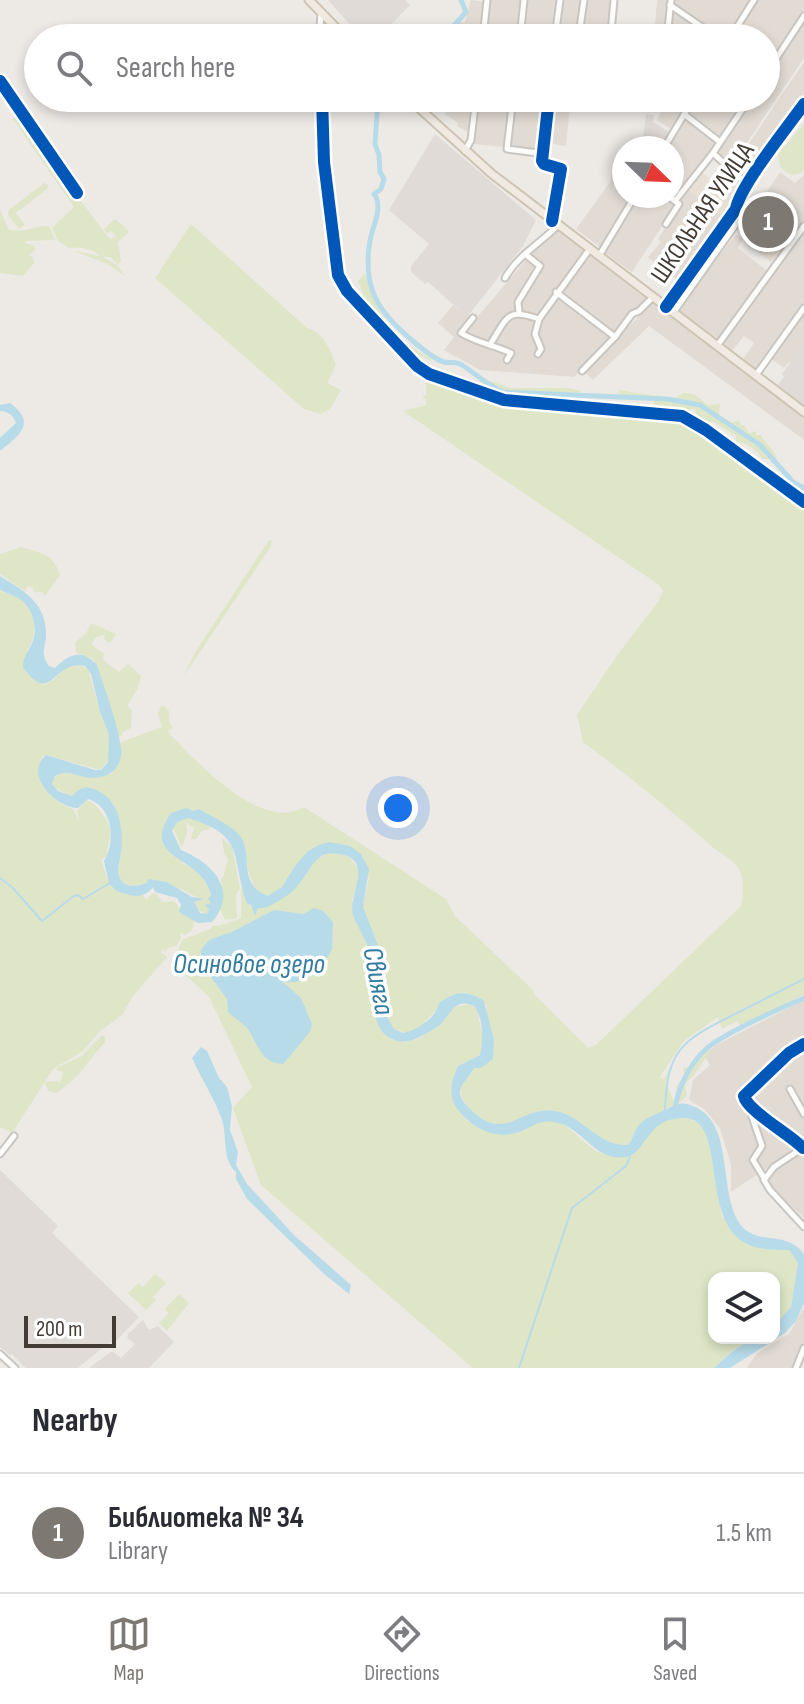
<!DOCTYPE html>
<meta charset="utf-8">
<style>
:root{--surface:#fff;--page:#f2f2f3;--text:#2b2b33;--muted:#7c7c81;--line:#e1e1e2;--accent:#7e7872}
body{margin:0;font-family:"Sofia Sans Condensed",sans-serif;background:var(--page);color:var(--text)}
.controls{position:absolute;right:24px;bottom:24px;display:grid;overflow:hidden;border-radius:16px;box-shadow:0 4px 12px #0003}
.controls button{width:72px;height:72px;display:grid;place-items:center;padding:0;border:0;border-bottom:2px solid var(--line);background:var(--surface);color:var(--text);font:40px sans-serif}
.compass{position:absolute;left:612px;top:136px;width:72px;height:72px;border-radius:50%;background:var(--surface);box-shadow:0 4px 12px #0003;rotate:113deg}
.scale{position:absolute;left:24px;bottom:20px;width:92px;box-sizing:border-box;padding-left:8px;border:4px solid #423b33;border-top:0;font-size:22px;line-height:28px;white-space:nowrap;color:#423b33;-webkit-text-stroke:6px #fff;paint-order:stroke}
.you{position:absolute;left:398px;top:808px;width:28px;height:28px;margin:-20px;border:6px solid #fff;border-radius:50%;background:#1a73e8;box-shadow:0 0 0 12px #1a73e833}
.badge{display:grid;place-items:center;width:52px;height:52px;border-radius:50%;background:var(--accent);color:#fff;font-size:26px;font-weight:700}
.pin{position:absolute;translate:-50% -50%;border:4px solid #fff;box-shadow:0 2px 8px #0006}
.list{margin:0;padding:0;list-style:none}
h2{display:flex;justify-content:space-between;align-items:center;height:104px;margin:0;padding:0 32px;font-size:34px}
h2 small{font-size:26px;font-weight:400;color:var(--muted)}
.list li{display:grid;grid-template-columns:52px 1fr auto;gap:24px;align-items:center;box-sizing:border-box;height:120px;padding:0 32px;border-top:2px solid var(--line)}
.list b{display:block;font-size:30px;white-space:nowrap}
.list p{margin:0;font-size:26px;white-space:nowrap;color:var(--muted)}
.list em{font-size:26px;font-style:normal;color:var(--muted)}
.icon{flex:none;width:44px;height:44px;fill:none;stroke:currentColor;stroke-width:2;stroke-linecap:round;stroke-linejoin:round}
.map{position:relative;flex:none;width:804px;height:1368px;overflow:hidden}
.search{position:absolute;background:var(--surface);box-shadow:0 4px 12px #0003;left:24px;right:24px;top:24px;height:88px;display:flex;align-items:center;gap:20px;box-sizing:border-box;padding:0 28px;border-radius:44px;color:var(--muted);font-size:30px}
.sheet{height:224px;background:var(--surface)}
nav{display:flex;justify-content:space-around;align-items:center;box-sizing:border-box;height:112px;border-top:2px solid var(--line);background:var(--surface);font-size:22px;color:var(--muted)}
nav a{display:grid;justify-items:center;gap:4px}
nav .on{color:var(--accent)}
.map>svg:first-child{display:block}
.residential{fill:#e1dbd3}
.industrial{fill:#e0dbd7}
.education{fill:#e8e0d5}
.green{fill:#dee6c7}
.water{fill:#b8dbea}
.lines{fill:none;stroke-linecap:round;stroke-linejoin:round}
.stream{stroke:#b8dbea;stroke-width:2}
.river{stroke:#b8dbea;stroke-width:5}
.minor-casing{stroke:#c9c6c2;stroke-width:9}
.major-casing{stroke:#cec4b4;stroke-width:11}
.minor{stroke:#fcfcfb;stroke-width:5}
.major{stroke:#f0eae2;stroke-width:7}
.cycleway-casing{stroke:#fff;stroke-width:17}
.cycleway{stroke:#0057b8;stroke-width:12}
.labels{text-anchor:middle;dominant-baseline:central;stroke-width:7;stroke-linejoin:round;paint-order:stroke}
.street-label{font-size:26px;fill:#423b33;stroke:#fff}
.water-label{font-size:28px;font-style:italic;fill:#317ca0;stroke:#fff}
</style>
<div class="map">
<svg width="804" height="1368" viewBox="0 0 804 1368">
<rect width="100%" height="100%" fill="#edeae6"/>
<g class="residential">
<path d="M 471,0 L 484,2 L 480,38 L 456,35 L 459,22 L 465,22 Z"/>
<path d="M 490,0 L 520,0 L 516,38 L 486,38 Z"/>
<path d="M 526,0 L 558,0 L 553,38 L 522,38 Z"/>
<path d="M 563,0 L 581,0 L 577,38 L 559,38 Z"/>
<path d="M 585,0 L 612,0 L 608,34 L 582,32 Z"/>
<path d="M 657,0 L 670,0 L 666,38 L 654,38 Z"/>
<path d="M 673,0 L 751,0 L 752,1 L 729,38 L 722,38 L 672,3 Z"/>
<path d="M 757,0 L 804,0 L 804,10 L 766,68 L 766,38 L 734,38 Z"/>
<path d="M 672,9 L 715,38 L 669,38 Z"/>
<path d="M 804,18 L 804,58 L 731,166 L 716,153 L 752,98 L 766,98 L 766,76 Z"/>
<path d="M 804,62 L 804,100 L 747,182 L 733,167 Z"/>
<path d="M 459,98 L 474,98 L 470,133 L 457,126 L 458,123 L 445,114 Z"/>
<path d="M 479,98 L 510,98 L 505,147 L 474,144 Z"/>
<path d="M 516,98 L 546,98 L 540,152 L 511,150 Z"/>
<path d="M 553,98 L 571,98 L 566,146 L 548,143 Z"/>
<path d="M 668,98 L 691,99 L 672,130 L 657,120 Z"/>
<path d="M 697,98 L 747,98 L 721,136 L 687,114 Z"/>
<path d="M 685,118 L 717,142 L 675,197 L 672,195 L 672,148 L 666,148 Z"/>
<path d="M 612,165 L 624,166 L 624,196 L 632,196 L 601,248 L 576,229 L 611,181 Z"/>
<path d="M 780,172 L 795,183 L 804,175 L 804,222 L 801,227 L 764,196 Z"/>
<path d="M 687,189 L 725,219 L 680,282 L 648,257 L 661,242 L 658,239 L 681,204 L 678,201 Z"/>
<path d="M 637,196 L 664,196 L 676,205 L 632,272 L 604,252 Z"/>
<path d="M 556,229 L 646,299 L 574,377 L 480,370 L 444,350 L 454,337 L 438,323 L 453,305 L 473,322 L 532,253 Z"/>
<path d="M 804,230 L 804,305 L 758,370 L 743,359 L 754,343 L 744,336 L 732,351 L 722,343 Z"/>
<path d="M 736,234 L 743,239 L 738,248 L 767,271 L 718,339 L 678,310 Z"/>
<path d="M 652,303 L 804,418 L 804,440 L 649,326 L 593,380 L 584,372 Z"/>
<path d="M 804,313 L 804,346 L 792,363 L 789,362 L 784,368 L 771,359 Z"/>
<path d="M 804,1000 L 804,1040 L 792,1047 L 744,1092 L 737,1102 L 775,1124 L 744,1098 L 782,1062 L 804,1049 L 804,1143 L 777,1126 L 799,1147 L 731,1192 L 731,1165 L 720,1128 L 704,1109 L 689,1100 L 693,1080 L 710,1065 L 704,1055 L 716,1045 Z"/>
<path d="M 804,1151 L 804,1218 L 768,1184 L 773,1171 Z"/>
<path d="M 804,1307 L 804,1343 L 793,1368 L 747,1368 L 756,1354 L 789,1334 Z"/>
</g>
<g class="industrial">
<path d="M 328,0 L 405,0 L 410,5 L 378,38 L 362,38 Z"/>
<path d="M 646,114 L 654,115 L 653,122 L 671,133 L 662,148 L 642,148 Z"/>
<path d="M 435,134 L 536,220 L 523,246 L 467,317 L 428,282 L 425,284 L 411,272 L 411,266 L 429,244 L 389,210 Z"/>
<path d="M 804,343 L 804,406 L 778,385 L 784,377 L 782,374 Z"/>
<path d="M 0,1170 L 58,1226 L 52,1233 L 139,1317 L 113,1344 L 111,1342 L 106,1345 L 78,1368 L 26,1368 L 12,1354 L 10,1355 L 0,1347 Z"/>
<path d="M 143,1320 L 149,1330 L 158,1326 L 174,1342 L 149,1368 L 89,1368 L 112,1351 L 121,1358 L 135,1344 L 127,1338 L 128,1334 Z"/>
</g>
<g class="education">
<path d="M 723,165 L 744,184 L 722,216 L 687,189 L 701,172 L 711,179 Z"/>
<path d="M 762,197 L 787,215 L 785,219 L 798,229 L 778,258 L 776,256 L 771,262 L 752,246 L 755,242 L 738,229 Z"/>
</g>
<g class="green">
<path d="M 16,115 L 108,237 L 111,239 L 116,237 L 112,231 L 107,233 L 104,229 L 115,219 L 126,228 L 124,230 L 127,229 L 129,232 L 118,242 L 121,262 L 118,264 L 110,257 L 103,257 L 117,265 L 125,276 L 107,264 L 74,251 L 100,256 C 91,248 80,247 69,248 L 58,241 L 52,228 L 74,207 L 13,119 Z"/>
<path d="M 804,124 L 804,170 C 796,178 786,175 780,166 L 778,154 Z"/>
<path d="M 44,183 L 48,185 L 47,189 L 16,213 L 25,225 L 19,229 L 8,215 L 9,210 Z"/>
<path d="M 0,210 L 9,230 C 24,233 35,226 49,226 L 55,240 L 27,241 L 24,243 L 35,246 L 35,250 L 29,255 L 33,257 L 34,263 L 23,276 L 0,273 Z"/>
<path d="M 191,224 L 307,328 C 324,333 330,349 336,365 L 327,383 L 341,390 L 330,409 L 321,414 L 304,409 L 155,278 Z"/>
<path d="M 364,275 L 366,275 C 372,310 400,344 432,359 L 431,361 L 414,353 L 420,362 L 434,370 L 428,371 L 414,361 L 358,300 L 363,294 L 358,281 Z"/>
<path d="M 426,381 L 509,405 L 531,406 L 532,410 L 550,410 L 550,408 L 571,411 L 575,408 L 598,412 L 680,417 L 709,434 L 804,508 L 804,994 L 741,1027 L 737,1021 L 722,1029 L 718,1017 L 684,1041 L 660,1077 L 664,1079 L 670,1066 L 666,1083 L 675,1104 L 640,1124 L 628,1145 C 599,1147 583,1116 556,1111 C 524,1105 508,1142 474,1113 C 466,1106 460,1098 460,1087 L 474,1068 L 481,1068 L 487,1006 L 480,998 L 464,992 L 439,1007 L 420,1027 L 407,1033 L 394,1029 L 387,1017 L 386,998 L 363,907 L 369,877 L 350,846 L 295,866 L 283,887 L 269,898 L 257,893 C 249,876 245,862 244,842 C 223,829 185,793 165,822 L 182,863 L 201,873 L 209,886 L 211,902 L 207,915 L 196,909 L 194,902 L 198,898 L 181,889 L 148,883 L 130,886 L 122,882 L 118,874 C 121,849 125,825 112,802 L 68,795 L 53,786 L 53,780 L 59,773 L 70,772 L 90,778 L 112,774 L 121,755 L 119,743 L 162,727 L 158,714 L 161,706 L 164,706 L 169,711 L 169,722 L 173,728 L 167,731 C 194,759 260,833 304,807 L 446,899 L 455,916 L 533,990 L 535,995 L 588,1048 L 596,1045 L 741,906 C 743,894 745,880 739,869 C 733,859 719,853 710,845 C 669,808 627,775 583,742 L 577,715 L 618,654 L 658,602 L 663,591 L 659,585 L 403,411 L 426,405 L 426,399 L 422,397 L 426,395 Z"/>
<path d="M 481,381 L 494,382 L 511,388 L 569,388 L 581,391 C 569,402 532,395 516,395 L 511,400 L 477,390 L 477,385 Z"/>
<path d="M 619,390 C 639,394 658,395 674,399 L 683,393 L 694,394 L 708,405 L 720,404 L 719,415 L 730,423 L 739,420 L 740,425 L 744,425 L 749,433 L 756,431 L 756,435 L 761,435 C 766,444 776,452 777,459 L 763,459 C 753,448 751,444 735,442 L 736,436 L 712,421 L 708,424 L 698,419 L 695,409 L 691,409 L 685,415 L 657,412 L 653,410 L 654,400 L 628,399 L 620,395 Z"/>
<path d="M 269,540 L 272,541 L 270,548 L 183,677 L 196,651 Z"/>
<path d="M 21,547 C 41,553 54,554 60,575 L 45,596 L 42,592 L 34,592 L 32,587 L 28,586 L 25,591 L 0,574 L 0,554 Z"/>
<path d="M 0,591 C 6,593 13,595 19,598 C 37,609 38,635 27,650 L 44,685 L 53,680 L 66,667 L 80,665 L 88,669 L 100,712 L 109,735 L 110,758 L 100,770 L 46,755 L 42,757 C 31,782 51,801 73,809 L 79,821 L 77,811 L 87,800 C 97,803 108,820 110,829 C 111,837 107,848 107,856 L 101,860 C 111,890 111,894 143,895 L 146,900 L 152,894 L 156,893 L 162,902 L 174,901 L 182,911 L 196,918 L 192,930 L 185,935 L 180,933 L 181,938 L 176,946 L 169,947 L 165,952 L 162,948 L 161,953 L 167,957 L 132,997 L 123,1014 L 99,1032 L 82,1052 L 53,1069 L 12,1133 L 0,1127 Z"/>
<path d="M 91,623 L 116,634 L 112,641 L 108,643 L 104,638 L 105,634 L 95,638 L 92,643 L 94,647 L 104,654 L 103,660 L 119,672 L 128,664 L 141,676 L 138,688 L 127,706 L 132,710 L 131,728 L 123,732 L 121,737 L 118,736 L 97,665 L 92,658 L 76,653 L 75,642 L 86,634 Z"/>
<path d="M 189,817 L 207,824 L 211,829 L 202,831 L 196,839 L 191,839 L 194,828 L 185,822 C 190,834 185,837 182,848 L 173,828 L 177,820 Z"/>
<path d="M 222,838 L 232,846 L 240,888 C 233,896 237,908 237,918 L 225,920 L 218,905 L 223,899 L 221,878 L 223,878 L 228,860 L 224,853 Z"/>
<path d="M 333,851 L 349,857 L 358,868 L 360,876 L 352,900 L 370,953 L 374,1013 L 385,1034 L 393,1040 L 407,1042 L 419,1038 L 437,1027 L 452,1007 L 470,1004 L 477,1010 L 483,1038 L 480,1055 L 458,1066 C 446,1092 452,1099 467,1121 L 525,1130 C 557,1103 574,1138 598,1152 C 604,1155 611,1155 617,1157 C 627,1150 649,1127 657,1123 C 676,1113 699,1116 708,1135 L 722,1217 L 769,1250 L 789,1250 L 798,1263 L 791,1307 L 777,1324 L 774,1326 L 774,1278 L 714,1278 L 714,1338 L 754,1338 L 732,1351 L 714,1368 L 473,1368 L 261,1185 L 233,1108 L 252,1087 L 209,997 L 173,963 L 182,940 L 210,929 L 214,925 L 219,926 L 241,918 L 241,887 L 255,915 L 259,907 L 303,879 L 313,861 Z"/>
<path d="M 102,1035 L 105,1036 L 105,1042 L 77,1076 L 57,1093 L 48,1091 L 45,1082 L 58,1081 L 60,1084 L 63,1072 L 56,1070 L 58,1067 L 82,1056 Z"/>
<path d="M 705,1047 L 710,1049 L 710,1052 L 695,1074 L 685,1084 L 687,1095 L 680,1103 L 676,1088 L 684,1075 L 683,1068 L 690,1067 Z"/>
<path d="M 155,1274 L 166,1283 L 153,1297 L 156,1300 L 146,1310 L 128,1293 L 139,1283 L 143,1287 Z"/>
<path d="M 179,1294 L 189,1303 L 167,1331 L 159,1323 L 169,1313 L 165,1309 Z"/>
</g>
<g class="water">
<path d="M 10,403 C 37,423 20,435 0,451 L 0,438 L 16,423 C 13,415 8,411 0,411 L 0,405 Z"/>
<path d="M 0,576 C 25,591 47,604 46,636 C 45,649 40,654 49,666 L 55,668 C 68,654 83,648 97,665 C 103,684 123,737 121,755 C 119,772 106,778 91,778 C 77,777 68,768 55,776 L 52,784 L 58,791 L 72,796 C 79,789 83,785 94,789 C 120,799 124,828 121,853 C 120,861 116,871 120,878 C 125,889 137,886 147,883 L 148,879 L 167,882 L 192,897 L 204,899 L 194,902 L 200,913 L 207,914 L 209,909 L 205,905 L 211,903 L 208,899 L 211,895 C 203,855 138,861 171,813 L 186,808 L 194,811 L 199,809 C 212,817 232,825 241,837 C 253,855 237,884 268,896 L 282,887 L 295,866 L 308,851 L 319,845 L 329,842 L 350,846 L 361,854 L 369,869 L 363,907 L 381,953 L 387,1017 L 394,1029 L 403,1033 C 418,1030 436,1018 439,1003 C 456,991 467,990 484,1001 L 494,1040 L 493,1059 L 481,1068 L 474,1068 C 464,1086 450,1089 470,1109 C 506,1145 521,1104 556,1111 C 583,1116 599,1147 628,1145 C 633,1139 635,1129 640,1124 C 646,1117 659,1113 667,1109 C 675,1104 681,1102 690,1105 C 736,1119 717,1191 740,1224 C 757,1247 786,1229 804,1254 L 804,1303 L 796,1321 L 785,1333 L 730,1368 L 714,1368 C 735,1349 745,1338 774,1338 L 774,1326 L 791,1307 L 798,1263 L 789,1250 C 775,1250 760,1250 747,1244 C 698,1220 729,1117 683,1118 C 646,1118 646,1154 626,1157 C 595,1162 584,1129 558,1123 C 542,1119 537,1124 524,1130 C 500,1142 474,1130 459,1111 C 447,1098 451,1081 458,1066 L 480,1055 C 483,1039 484,1020 474,1006 C 453,996 450,1018 437,1027 C 424,1035 407,1047 392,1039 C 365,1027 375,978 370,954 C 367,940 358,929 353,915 C 347,895 376,860 339,854 C 315,849 311,871 299,884 C 293,892 284,898 275,903 C 268,906 266,909 258,908 L 255,916 L 251,905 L 247,903 C 230,856 247,836 188,818 L 177,822 L 172,831 L 181,850 C 211,862 240,890 212,922 L 198,923 L 179,912 L 181,905 L 177,898 L 155,892 L 153,887 C 144,900 129,896 115,890 L 109,883 L 104,861 C 116,842 113,806 88,799 L 78,808 C 56,808 23,775 46,755 L 95,770 L 101,770 L 108,762 L 109,735 L 100,712 L 91,674 L 85,666 C 52,659 52,708 23,667 C 23,657 28,652 32,643 C 39,629 32,605 18,598 C 13,595 6,593 0,590 Z"/>
<path d="M 314,908 L 323,911 L 333,922 L 332,949 L 320,972 L 296,982 L 283,982 L 301,998 L 312,1024 L 310,1032 L 283,1064 C 261,1063 258,1045 248,1029 C 243,1023 234,1018 228,1012 L 227,999 L 201,963 L 201,950 L 209,940 L 234,931 L 274,910 L 303,914 Z"/>
<path d="M 201,1047 L 207,1051 L 219,1078 L 227,1087 L 232,1106 L 230,1130 L 238,1152 L 236,1165 L 247,1184 L 294,1235 L 351,1285 L 349,1294 L 323,1273 L 247,1199 L 236,1179 L 236,1172 C 221,1159 228,1134 221,1117 C 213,1096 201,1078 192,1058 Z"/>
</g>
<g class="lines">
<g class="stream">
<path d="M 0,878 L 12,887 L 42,921 L 74,896 L 78,895 L 83,899 L 110,883"/>
<path d="M 665,1110 C 667,1051 681,1041 731,1016 C 755,1004 780,991 804,979"/>
<path d="M 519,1368 L 572,1208 L 626,1166 L 630,1157"/>
</g>
<g class="river">
<path d="M 453,38 L 451,29 L 466,12 L 461,0"/>
<path d="M 378,98 L 375,144 L 379,155 L 380,172 L 384,179 L 381,189 L 374,194 C 384,207 372,227 370,241 C 362,288 378,312 413,341 C 421,348 434,359 444,362 C 451,364 455,360 462,365 C 476,374 487,385 503,392 L 667,399 L 700,405 L 760,445 L 793,482 L 804,488"/>
<path d="M 675,1110 C 677,1089 690,1064 705,1050 C 720,1035 783,1007 804,998"/>
</g>
<g class="minor-casing">
<g id="minor">
<path d="M 584,0 L 579,35 L 604,38 L 611,32 L 614,0"/>
<path d="M 670,5 L 718,38"/>
<path d="M 319,38 L 321,14"/>
<path d="M 483,38 L 487,0"/>
<path d="M 520,38 L 524,0"/>
<path d="M 555,38 L 560,0"/>
<path d="M 667,38 L 671,0"/>
<path d="M 730,38 L 754,0"/>
<path d="M 766,74 L 804,16"/>
<path d="M 0,81 L 77,193"/>
<path d="M 322,98 L 324,162 L 338,275 L 347,291 L 417,366 L 429,374 L 504,400 L 682,416 L 706,430 L 804,502"/>
<path d="M 513,98 L 507,149 L 538,153 L 543,157"/>
<path d="M 549,98 L 542,161 L 544,164 L 561,169 L 552,220"/>
<path d="M 684,114 L 720,142"/>
<path d="M 664,148 L 694,98"/>
<path d="M 465,151 L 471,140 L 476,98"/>
<path d="M 713,153 L 747,185"/>
<path d="M 731,169 L 745,148"/>
<path d="M 675,201 L 713,153 L 750,98"/>
<path d="M 666,224 L 679,204 L 668,196"/>
<path d="M 599,256 L 635,196"/>
<path d="M 505,278 C 518,255 541,243 558,225"/>
<path d="M 556,292 L 615,337"/>
<path d="M 666,307 L 736,209 C 739,187 789,125 804,104"/>
<path d="M 519,312 L 518,302 L 540,266 L 525,254"/>
<path d="M 673,313 L 746,210 L 737,203"/>
<path d="M 473,318 L 461,333 C 477,343 494,345 511,353 L 507,360"/>
<path d="M 491,343 C 508,316 507,308 539,319"/>
<path d="M 717,346 L 804,226"/>
<path d="M 538,354 L 541,349 L 535,334 L 539,319 L 589,250"/>
<path d="M 582,371 L 615,337 L 632,314 L 639,311 L 652,298"/>
<path d="M 756,375 L 804,308"/>
<path d="M 790,1089 L 804,1114"/>
<path d="M 749,1108 L 762,1146 L 753,1160 L 764,1178"/>
<path d="M 804,1147 L 774,1167 L 764,1180 L 770,1190 L 804,1227"/>
<path d="M 803,1148 C 790,1134 747,1111 744,1096 L 789,1053 L 804,1044"/>
<path d="M 0,1154 L 14,1136"/>
<path d="M 0,1354 L 15,1368"/>
<path d="M 796,1368 L 804,1348"/>
</g>
</g>
<g class="major-casing">
<g id="major">
<path d="M 309,0 L 346,38"/>
<path d="M 408,98 L 492,174 L 804,412"/>
</g>
</g>
<use href="#minor" class="minor"/>
<use href="#major" class="major"/>
<g class="cycleway-casing">
<g id="cycleway">
<path d="M 0,81 L 77,193"/>
<path d="M 322,98 L 324,162 L 338,275 L 347,291 L 417,366 L 429,374 L 504,400 L 682,416 L 706,430 L 804,502"/>
<path d="M 549,98 L 542,161 L 544,164 L 561,169 L 552,221"/>
<path d="M 666,307 L 736,209 C 739,187 789,125 804,104"/>
<path d="M 803,1148 C 790,1134 747,1111 744,1096 L 789,1053 L 804,1044"/>
</g>
</g>
<use href="#cycleway" class="cycleway"/>
</g>
<g class="labels">
<g class="street-label">
<text transform="translate(703 213) rotate(-56)">ШКОЛЬНАЯ УЛИЦА</text>
</g>
<g class="water-label">
<text x="249" y="964">Осиновое озеро</text>
<text transform="translate(378 981) rotate(79)">Свияга</text>
</g>
</g>
</svg>
<div class="controls">
<button><svg class="icon" aria-label="layers" viewBox="0 0 24 24"><path d="M12 4l9 5-9 5-9-5zM3 14l9 5 9-5"/></svg></button>
</div>
<svg class="compass" viewBox="-18 -18 36 36"><path d="M0-13l5 13h-10z" fill="#e53935"/><path d="M0 13l5-13h-10z" fill="#7c7c81"/></svg>
<div class="scale">200 m</div>
<div class="you"></div>
<div class="pin badge" style="left:768px;top:222px">1</div>
<div class="search"><svg class="icon" aria-label="search" viewBox="0 0 24 24"><circle cx="10" cy="10" r="6"/><path d="M15 15l6 6"/></svg>Search here</div>
</div>
<section class="sheet">
<h2>Nearby<small></small></h2>
<ul class="list">
<li><span class="badge">1</span><div><b>Библиотека № 34</b><p>Library</p></div><em>1.5 km</em></li>
</ul>
</section>
<nav>
<a class="on"><svg class="icon" aria-label="map" viewBox="0 0 24 24"><path d="M3 6l6-2 6 2 6-2v14l-6 2-6-2-6 2zM9 4v14M15 6v14"/></svg>Map</a>
<a><svg class="icon" aria-label="directions" viewBox="0 0 24 24"><path d="M12 3l9 9-9 9-9-9zM9 14v-3h6M13 9l2 2-2 2"/></svg>Directions</a>
<a><svg class="icon" aria-label="saved" viewBox="0 0 24 24"><path d="M7 4h10v16l-5-4-5 4z"/></svg>Saved</a>
</nav>
